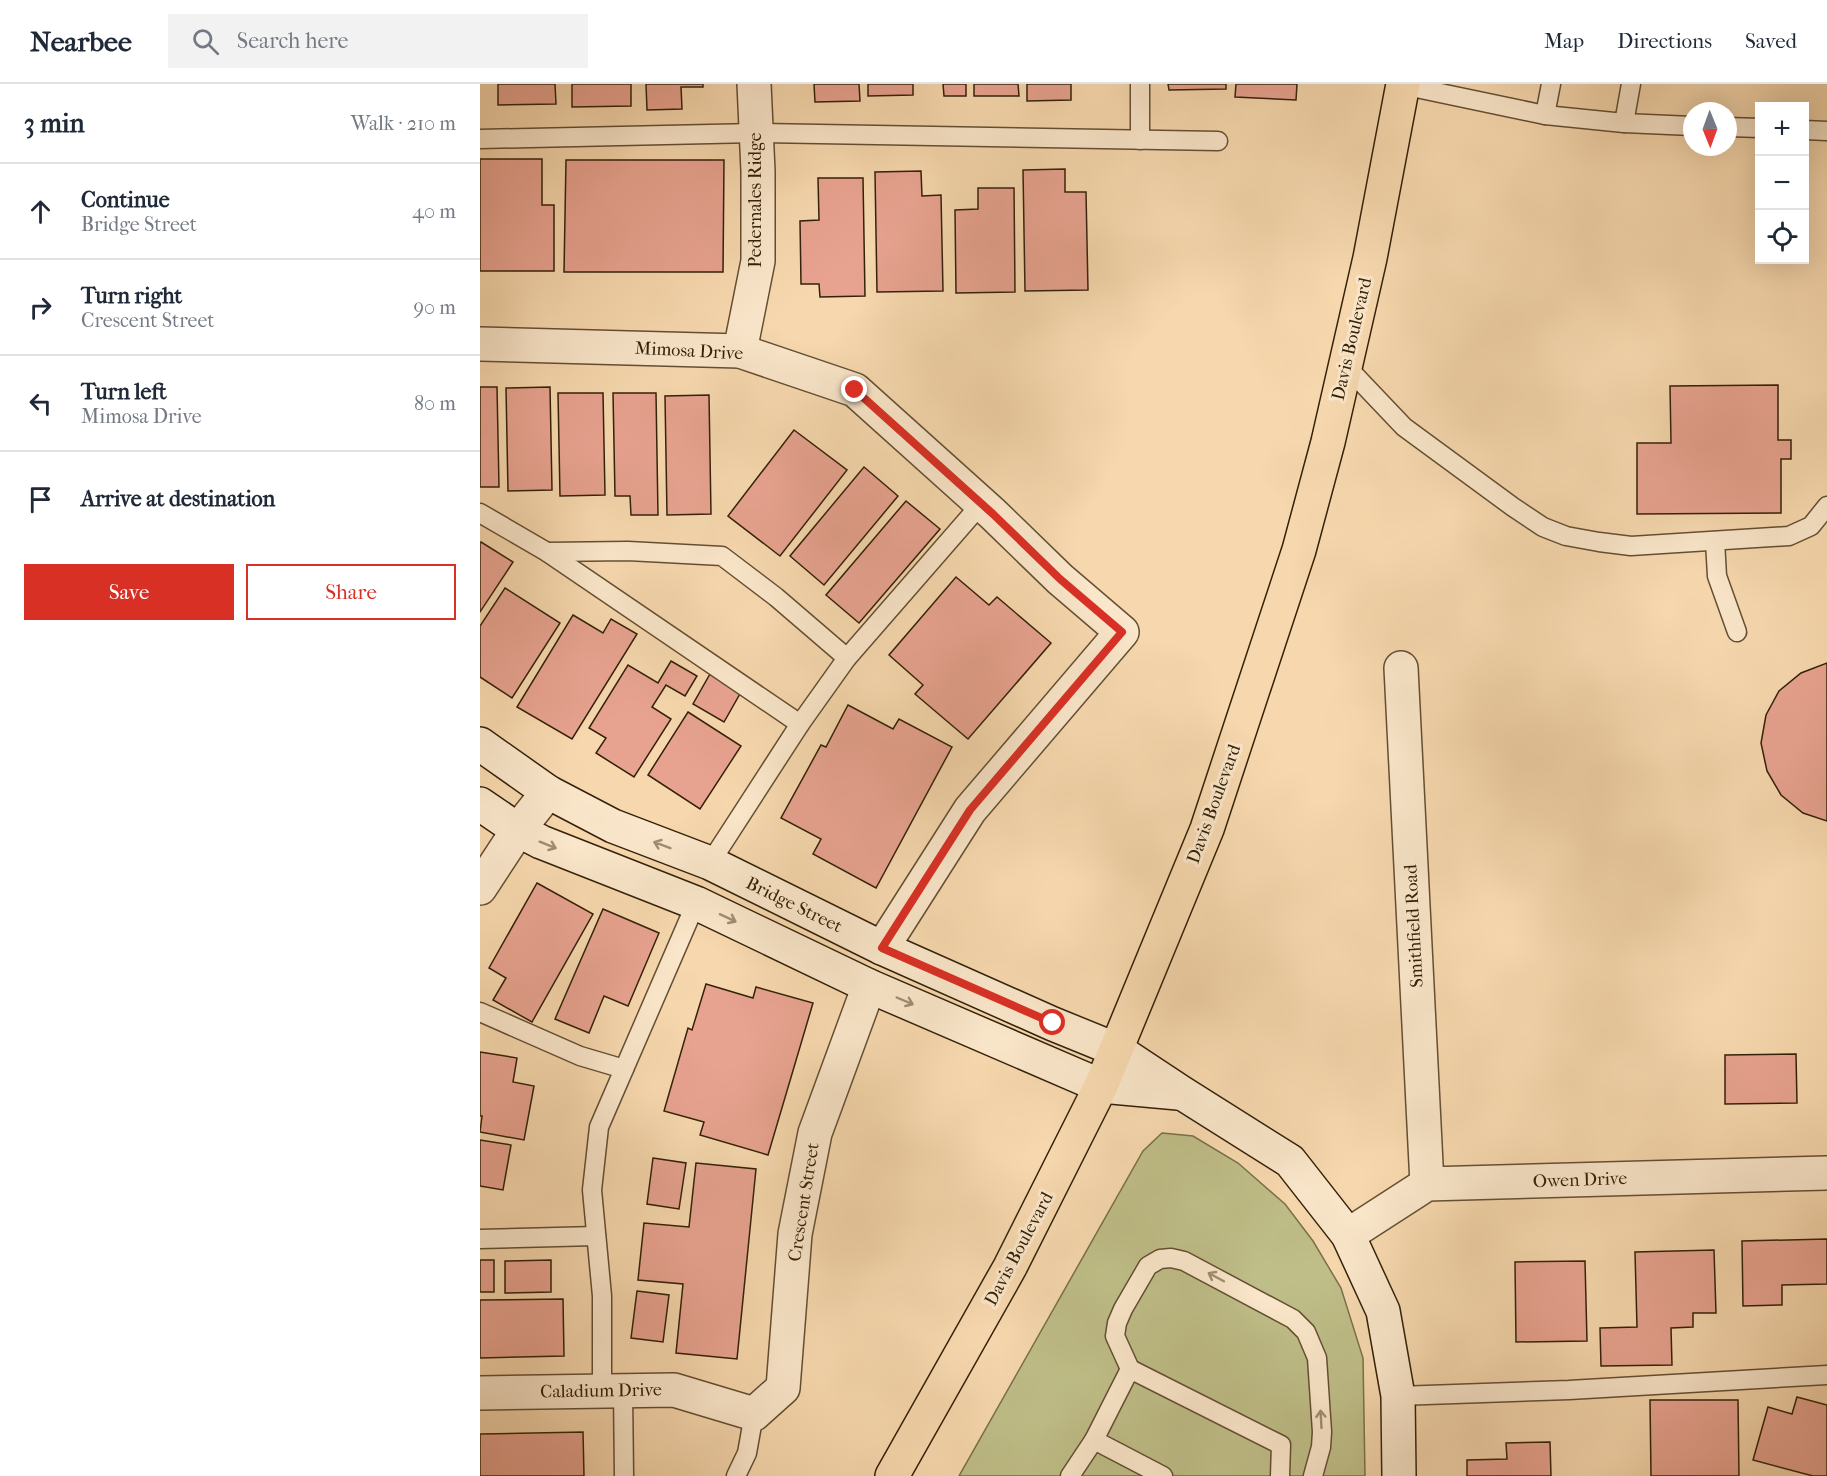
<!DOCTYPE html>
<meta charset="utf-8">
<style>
:root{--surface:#fff;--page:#f2f2f3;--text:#1f2937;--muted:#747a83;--line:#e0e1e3;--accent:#d93025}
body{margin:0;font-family:"IM FELL French Canon",serif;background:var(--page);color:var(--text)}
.controls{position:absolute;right:18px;top:18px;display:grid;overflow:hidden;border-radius:0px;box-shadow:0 6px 24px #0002}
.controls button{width:54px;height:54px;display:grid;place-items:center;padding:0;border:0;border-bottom:2px solid var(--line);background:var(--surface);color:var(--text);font:30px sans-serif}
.compass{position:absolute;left:1203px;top:18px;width:54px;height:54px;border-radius:50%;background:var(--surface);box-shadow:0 6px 24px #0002;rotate:179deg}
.stop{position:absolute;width:18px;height:18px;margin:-14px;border:4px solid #d93025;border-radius:50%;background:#fff}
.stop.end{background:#d93025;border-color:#fff;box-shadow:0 2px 6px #0008}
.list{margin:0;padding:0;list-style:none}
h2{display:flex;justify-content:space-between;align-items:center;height:78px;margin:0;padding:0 24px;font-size:26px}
h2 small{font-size:20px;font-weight:400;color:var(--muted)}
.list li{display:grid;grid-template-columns:39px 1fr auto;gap:18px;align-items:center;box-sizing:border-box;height:96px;padding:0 24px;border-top:2px solid var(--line)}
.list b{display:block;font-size:22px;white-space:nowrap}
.list p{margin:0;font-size:20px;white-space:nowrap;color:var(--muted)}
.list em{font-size:20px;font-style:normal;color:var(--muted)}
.actions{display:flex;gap:12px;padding:18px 24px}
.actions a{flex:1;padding:14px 0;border:2px solid var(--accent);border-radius:0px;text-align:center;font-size:21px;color:var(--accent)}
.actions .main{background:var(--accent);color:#fff}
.icon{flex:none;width:33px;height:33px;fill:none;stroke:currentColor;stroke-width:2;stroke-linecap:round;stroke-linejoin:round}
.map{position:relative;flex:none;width:1347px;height:1392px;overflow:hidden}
header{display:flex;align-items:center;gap:36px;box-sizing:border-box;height:84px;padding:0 30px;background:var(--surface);border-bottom:2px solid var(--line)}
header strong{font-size:28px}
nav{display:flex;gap:33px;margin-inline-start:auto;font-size:21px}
.search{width:420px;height:54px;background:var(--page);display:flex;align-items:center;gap:15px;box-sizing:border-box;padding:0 21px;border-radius:0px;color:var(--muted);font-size:22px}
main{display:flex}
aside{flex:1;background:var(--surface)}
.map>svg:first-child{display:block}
.green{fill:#bfbe88;stroke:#797048;stroke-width:1.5}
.building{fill:#e8a390;stroke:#332109;stroke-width:1.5}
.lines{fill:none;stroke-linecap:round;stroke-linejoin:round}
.lane-casing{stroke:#644f32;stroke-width:21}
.street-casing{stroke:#644f32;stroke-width:36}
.secondary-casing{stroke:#332109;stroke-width:36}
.primary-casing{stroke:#332109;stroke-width:36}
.lane{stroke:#fae6ca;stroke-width:18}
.street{stroke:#fae6ca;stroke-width:33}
.secondary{stroke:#fae6ca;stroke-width:33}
.primary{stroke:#f7d8ae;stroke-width:33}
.oneway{stroke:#a08d73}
.route{stroke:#d93025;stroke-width:8}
.labels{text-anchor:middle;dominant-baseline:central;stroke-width:6;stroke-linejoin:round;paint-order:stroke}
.street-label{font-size:18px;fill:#332109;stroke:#fae6ca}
</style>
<header>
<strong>Nearbee</strong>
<div class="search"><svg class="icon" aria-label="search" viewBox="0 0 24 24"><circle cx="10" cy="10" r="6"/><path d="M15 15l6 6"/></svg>Search here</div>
<nav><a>Map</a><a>Directions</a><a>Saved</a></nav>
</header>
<main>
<aside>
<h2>3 min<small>Walk · 210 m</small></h2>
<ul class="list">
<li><svg class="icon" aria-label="ahead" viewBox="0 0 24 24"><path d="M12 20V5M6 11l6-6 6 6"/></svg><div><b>Continue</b><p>Bridge Street</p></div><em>40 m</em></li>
<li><svg class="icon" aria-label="right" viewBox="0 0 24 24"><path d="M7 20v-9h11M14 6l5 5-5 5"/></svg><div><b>Turn right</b><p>Crescent Street</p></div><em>90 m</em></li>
<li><svg class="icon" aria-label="left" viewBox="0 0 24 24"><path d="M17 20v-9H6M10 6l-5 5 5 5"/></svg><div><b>Turn left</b><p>Mimosa Drive</p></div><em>80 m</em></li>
<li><svg class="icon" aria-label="arrive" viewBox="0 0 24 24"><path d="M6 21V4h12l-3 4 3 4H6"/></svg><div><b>Arrive at destination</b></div></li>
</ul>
<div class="actions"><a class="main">Save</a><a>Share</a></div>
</aside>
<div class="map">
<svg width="1347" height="1392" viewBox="0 0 1347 1392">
<rect width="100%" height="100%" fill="#f7d8ae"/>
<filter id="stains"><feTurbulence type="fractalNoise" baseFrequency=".00333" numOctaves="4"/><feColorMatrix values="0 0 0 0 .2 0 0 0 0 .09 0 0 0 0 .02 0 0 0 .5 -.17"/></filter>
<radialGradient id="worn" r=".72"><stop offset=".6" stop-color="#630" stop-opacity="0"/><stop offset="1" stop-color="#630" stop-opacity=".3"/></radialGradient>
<path class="green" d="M 682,1049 L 713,1052 L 758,1079 L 805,1120 L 833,1157 L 861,1204 L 883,1274 L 885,1392 L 479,1392 L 663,1067 Z"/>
<g class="building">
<path d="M 18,0 L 75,0 L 76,20 L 18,21 Z"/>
<path d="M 92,0 L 151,0 L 151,22 L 92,23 Z"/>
<path d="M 166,0 L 223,0 L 223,3 L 201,3 L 202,25 L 167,26 Z"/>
<path d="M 334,0 L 379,0 L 380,17 L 335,18 Z"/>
<path d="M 388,0 L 433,0 L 433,11 L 388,12 Z"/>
<path d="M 463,0 L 486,0 L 486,12 L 464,12 Z"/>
<path d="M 494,0 L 538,0 L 539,12 L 494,12 Z"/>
<path d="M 547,0 L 591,0 L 591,16 L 547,17 Z"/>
<path d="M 688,0 L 746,0 L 746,5 L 689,6 Z"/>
<path d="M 756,0 L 817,0 L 816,16 L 755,13 Z"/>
<path d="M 0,75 L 62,75 L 62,121 L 74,121 L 74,187 L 0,187 Z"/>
<path d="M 86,76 L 244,76 L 243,188 L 84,188 Z"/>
<path d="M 585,85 L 585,108 L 606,108 L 608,206 L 545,207 L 543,86 Z"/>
<path d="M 441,87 L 442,112 L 461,111 L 463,207 L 397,208 L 395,88 Z"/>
<path d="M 338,94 L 383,94 L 385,212 L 340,213 L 339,200 L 321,200 L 320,137 L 339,136 Z"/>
<path d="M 498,104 L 534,104 L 535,208 L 476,209 L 475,126 L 498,125 Z"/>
<path d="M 1298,301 L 1298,356 L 1311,356 L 1311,375 L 1301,375 L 1301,429 L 1157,430 L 1157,359 L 1191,359 L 1190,302 Z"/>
<path d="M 0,303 L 17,303 L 19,403 L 0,403 Z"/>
<path d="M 70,303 L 72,406 L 28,407 L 26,304 Z"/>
<path d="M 78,309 L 123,309 L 125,411 L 80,412 Z"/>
<path d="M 133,309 L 176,309 L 178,431 L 151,431 L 150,412 L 135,412 Z"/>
<path d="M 229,311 L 231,430 L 187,431 L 185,312 Z"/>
<path d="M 314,346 L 367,386 L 300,472 L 248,432 Z"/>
<path d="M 384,383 L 418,412 L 344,501 L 310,472 Z"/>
<path d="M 426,417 L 460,445 L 379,539 L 346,511 Z"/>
<path d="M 1,458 L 33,478 L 0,528 L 0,459 Z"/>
<path d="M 476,493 L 509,521 L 517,513 L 571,559 L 488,655 L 435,610 L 443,601 L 409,571 Z"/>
<path d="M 25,504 L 80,539 L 32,614 L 0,593 L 0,542 Z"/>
<path d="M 93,531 L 123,549 L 131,535 L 157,550 L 92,655 L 37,623 Z"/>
<path d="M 191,577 L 217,592 L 205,612 L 186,601 L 172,623 L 191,635 L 154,693 L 116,669 L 126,654 L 109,644 L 148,581 L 178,599 Z"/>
<path d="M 1347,579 L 1347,737 L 1323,729 L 1301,711 L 1287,687 L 1281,659 L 1286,631 L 1299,607 L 1321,589 Z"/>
<path d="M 230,590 L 261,608 L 244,638 L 213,620 Z"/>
<path d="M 368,621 L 413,645 L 419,635 L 472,663 L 396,804 L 333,770 L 341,755 L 301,734 L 341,661 L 346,663 Z"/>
<path d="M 208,628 L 261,662 L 220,725 L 168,691 Z"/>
<path d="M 57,799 L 113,830 L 52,938 L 13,916 L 26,894 L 9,884 Z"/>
<path d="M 123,825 L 179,849 L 148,922 L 124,912 L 109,949 L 75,935 Z"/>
<path d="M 226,900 L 273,914 L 276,903 L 333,919 L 288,1071 L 220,1051 L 224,1038 L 184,1027 L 208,944 L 212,946 Z"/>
<path d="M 0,968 L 37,974 L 33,998 L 54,1002 L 44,1056 L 0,1048 L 2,1032 L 0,1032 Z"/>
<path d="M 1316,970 L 1317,1019 L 1245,1020 L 1245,971 Z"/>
<path d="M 0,1056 L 31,1061 L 23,1106 L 0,1102 Z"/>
<path d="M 173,1074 L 206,1079 L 199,1125 L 167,1120 Z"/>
<path d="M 216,1079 L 276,1085 L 257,1275 L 196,1269 L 203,1200 L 158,1196 L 164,1139 L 209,1143 Z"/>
<path d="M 1347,1155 L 1347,1200 L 1302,1201 L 1302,1221 L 1263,1222 L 1262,1157 Z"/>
<path d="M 1234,1166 L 1236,1229 L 1213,1229 L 1213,1243 L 1191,1244 L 1192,1281 L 1121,1282 L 1120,1244 L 1157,1243 L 1155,1168 Z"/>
<rect x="0" y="1176" width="14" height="32"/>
<path d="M 71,1176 L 71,1208 L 25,1209 L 25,1177 Z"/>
<path d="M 1105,1177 L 1107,1257 L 1036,1258 L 1035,1178 Z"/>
<path d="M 157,1207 L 189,1211 L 183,1258 L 151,1254 Z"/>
<path d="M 83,1215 L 84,1272 L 0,1274 L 0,1216 Z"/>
<path d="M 1317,1313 L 1347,1321 L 1347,1392 L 1333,1392 L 1273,1376 L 1288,1323 L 1312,1330 Z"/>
<path d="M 1170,1316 L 1258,1316 L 1259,1392 L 1171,1392 Z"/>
<path d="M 103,1348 L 104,1392 L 0,1392 L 0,1350 Z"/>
<path d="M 1070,1358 L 1071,1392 L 987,1392 L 987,1376 L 1027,1375 L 1026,1359 Z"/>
</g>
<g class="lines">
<g class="lane-casing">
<g id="lane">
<path d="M 922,1 L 1065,31 L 1144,39 L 1151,0"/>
<path d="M 1065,31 L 1071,0"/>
<path d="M 1144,39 L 1212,42"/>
<path d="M 1248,43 L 1280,44"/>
<path d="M 1324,46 L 1347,47"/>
<path d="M 0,55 L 275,49 L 738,57"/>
<path d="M 660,56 L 660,0"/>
<path d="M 866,282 L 924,343 L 1033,423 L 1063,443 L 1086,452 L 1119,458 L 1151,462 L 1309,452 L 1331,442 L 1347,422"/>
<path d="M 0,429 L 67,468 L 320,640"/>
<path d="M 1235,457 L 1237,492 L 1257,548"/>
<path d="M 67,468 L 148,467 L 242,472 L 296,513 L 367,574"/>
<path d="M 230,779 L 320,640 L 367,574 L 501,420"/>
<path d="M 0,928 L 100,972 L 144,985"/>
<path d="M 0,1155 L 116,1152"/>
<path d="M 650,1285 L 635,1252 L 637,1239 L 643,1225 L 668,1182 L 680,1175 L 691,1174 L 704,1177 L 813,1235 L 826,1248 L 837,1274 L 842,1348 L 841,1363 L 833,1392"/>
<path d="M 122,1307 L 122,1212 L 112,1106 L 119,1043 L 216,819"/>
<path d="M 143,1307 L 144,1392"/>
<path d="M 918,1312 L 1089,1306 L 1347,1291"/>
<path d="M 614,1356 L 683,1392"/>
<path d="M 256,1392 L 267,1369 L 274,1330"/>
<path d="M 590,1392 L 614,1356 L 650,1285 L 801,1361 L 800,1392"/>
</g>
</g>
<g class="street-casing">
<g id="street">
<path d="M 0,260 L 260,267 L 375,306 L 513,430 L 580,495 L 642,548 L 490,726 L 402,864"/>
<path d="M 260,267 L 278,177 L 278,87 L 274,0"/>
<path d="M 921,584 L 947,1100"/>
<path d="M 0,804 L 38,746 L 68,708"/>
<path d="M 868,1151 L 947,1100 L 1347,1089"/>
<path d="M 0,1309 L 194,1306 L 274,1330 L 303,1304 L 315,1150 L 335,1049 L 389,902"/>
</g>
</g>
<g class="secondary-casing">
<g id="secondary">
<path d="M 0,660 L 68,708 L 133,742 L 230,779 L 402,864 L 573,940 L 637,966 L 702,1009 L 810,1077 L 868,1151 L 903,1227 L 918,1312 L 919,1392"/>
<path d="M 0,720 L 38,746 L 61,758 L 216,819 L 389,902 L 621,1002 L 698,1009"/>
</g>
</g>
<g class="primary-casing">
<path id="primary" d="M 412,1392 L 530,1183 L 621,1002 L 727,745 L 819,466 L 848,358 L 890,174 L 923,0"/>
</g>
<use href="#lane" class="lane"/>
<use href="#street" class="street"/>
<use href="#secondary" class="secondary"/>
<use href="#primary" class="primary"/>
</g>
<defs><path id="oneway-shaft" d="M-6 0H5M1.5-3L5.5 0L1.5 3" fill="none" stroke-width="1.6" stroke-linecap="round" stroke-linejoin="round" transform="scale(1.5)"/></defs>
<g class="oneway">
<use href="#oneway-shaft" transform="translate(68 761) rotate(22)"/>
<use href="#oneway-shaft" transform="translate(182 761) rotate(-159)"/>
<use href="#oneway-shaft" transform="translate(248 834) rotate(25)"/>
<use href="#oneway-shaft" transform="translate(425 917) rotate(23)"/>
<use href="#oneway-shaft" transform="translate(736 1193) rotate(-152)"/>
<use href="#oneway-shaft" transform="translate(841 1335) rotate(-93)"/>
</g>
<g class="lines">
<path class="route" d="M 375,306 L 513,430 L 580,495 L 642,548 L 490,726 L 402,864 L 573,939"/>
</g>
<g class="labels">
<g class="street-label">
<text transform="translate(275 116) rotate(-90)">Pedernales Ridge</text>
<text transform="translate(872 255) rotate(-77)">Davis Boulevard</text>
<text transform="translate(209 267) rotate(3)">Mimosa Drive</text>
<text transform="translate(734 720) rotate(-70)">Davis Boulevard</text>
<text transform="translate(314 821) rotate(26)">Bridge Street</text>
<text transform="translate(934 842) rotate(-93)">Smithfield Road</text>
<text transform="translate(1100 1096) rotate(-2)">Owen Drive</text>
<text transform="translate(324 1118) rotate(-81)">Crescent Street</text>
<text transform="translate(539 1165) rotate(-62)">Davis Boulevard</text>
<text transform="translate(121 1307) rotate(-1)">Caladium Drive</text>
</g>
</g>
<rect width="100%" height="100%" filter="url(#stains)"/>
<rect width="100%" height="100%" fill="url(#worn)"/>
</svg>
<div class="controls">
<button>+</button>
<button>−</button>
<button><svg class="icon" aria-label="locate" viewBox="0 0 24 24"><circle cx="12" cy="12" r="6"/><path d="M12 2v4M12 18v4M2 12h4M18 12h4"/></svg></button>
</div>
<svg class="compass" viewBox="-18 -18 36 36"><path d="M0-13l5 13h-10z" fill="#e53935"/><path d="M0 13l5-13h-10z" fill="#747a83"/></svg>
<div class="stop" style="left:573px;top:939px"></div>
<div class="stop end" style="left:375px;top:306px"></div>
</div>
</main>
